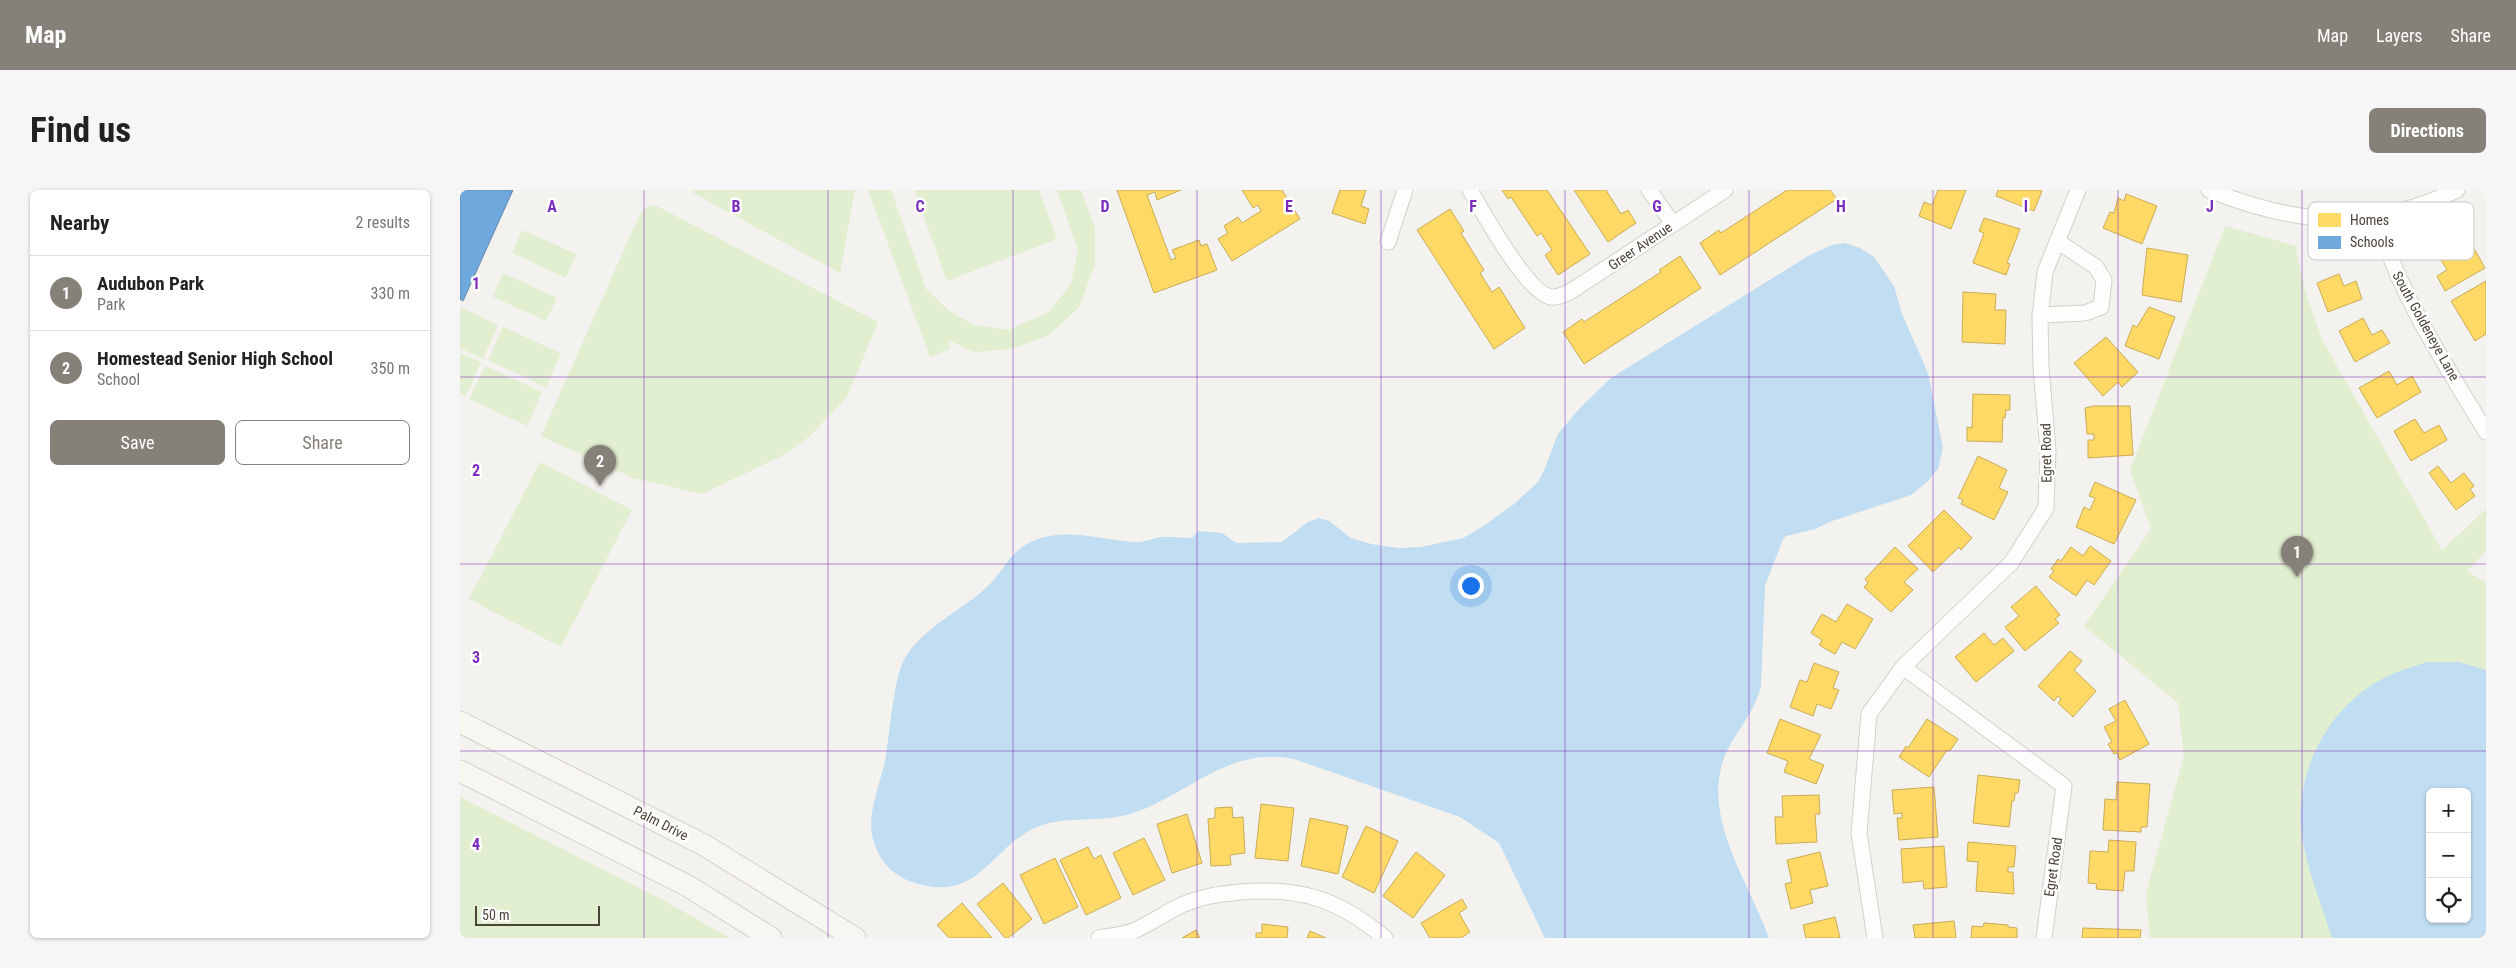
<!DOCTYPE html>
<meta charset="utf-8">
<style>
:root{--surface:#fff;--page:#f6f6f6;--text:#222;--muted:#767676;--line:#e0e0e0;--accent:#868178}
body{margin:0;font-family:"Roboto Condensed",sans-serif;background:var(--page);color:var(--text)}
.controls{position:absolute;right:15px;bottom:15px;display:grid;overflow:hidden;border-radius:8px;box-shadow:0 1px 4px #0004}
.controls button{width:45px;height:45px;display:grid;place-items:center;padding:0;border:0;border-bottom:1px solid var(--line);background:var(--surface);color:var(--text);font:25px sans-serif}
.scale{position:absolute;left:15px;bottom:12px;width:125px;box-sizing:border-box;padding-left:5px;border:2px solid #4b4439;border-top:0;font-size:14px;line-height:18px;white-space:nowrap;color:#4b4439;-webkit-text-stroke:4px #fff;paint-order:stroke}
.you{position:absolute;left:1010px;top:395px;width:18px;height:18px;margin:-12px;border:4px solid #fff;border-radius:50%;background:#1a73e8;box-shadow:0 0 0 8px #1a73e833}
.badge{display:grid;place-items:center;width:32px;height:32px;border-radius:50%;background:var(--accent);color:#fff;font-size:16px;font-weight:700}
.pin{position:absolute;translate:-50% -41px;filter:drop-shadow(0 1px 2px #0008)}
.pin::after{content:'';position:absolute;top:26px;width:18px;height:15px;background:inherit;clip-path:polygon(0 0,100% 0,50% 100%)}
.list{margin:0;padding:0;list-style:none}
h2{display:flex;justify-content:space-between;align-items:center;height:65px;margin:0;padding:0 20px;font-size:21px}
h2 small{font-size:16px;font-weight:400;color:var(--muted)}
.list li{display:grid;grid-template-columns:32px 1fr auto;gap:15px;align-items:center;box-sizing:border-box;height:75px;padding:0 20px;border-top:1px solid var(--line)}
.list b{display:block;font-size:19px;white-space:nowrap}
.list p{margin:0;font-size:16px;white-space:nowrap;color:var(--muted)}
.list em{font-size:16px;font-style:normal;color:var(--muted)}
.actions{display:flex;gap:10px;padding:15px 20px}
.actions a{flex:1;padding:11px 0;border:1px solid var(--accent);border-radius:8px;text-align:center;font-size:18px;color:var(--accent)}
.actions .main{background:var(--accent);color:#fff}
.icon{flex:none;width:28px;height:28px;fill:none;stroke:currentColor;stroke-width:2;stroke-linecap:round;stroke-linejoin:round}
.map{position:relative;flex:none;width:2026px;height:748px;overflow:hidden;border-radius:8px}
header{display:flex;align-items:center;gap:30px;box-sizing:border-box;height:70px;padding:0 25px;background:var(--accent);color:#fff}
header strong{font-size:24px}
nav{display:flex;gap:28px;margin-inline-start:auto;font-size:18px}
.intro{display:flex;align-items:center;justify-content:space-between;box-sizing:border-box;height:120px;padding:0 30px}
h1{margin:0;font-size:35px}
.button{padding:12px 22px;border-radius:8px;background:var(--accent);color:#fff;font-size:18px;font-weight:700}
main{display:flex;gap:30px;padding:0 30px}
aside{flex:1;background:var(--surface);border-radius:8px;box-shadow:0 1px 4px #0004}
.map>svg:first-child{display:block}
.green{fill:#e1eecf;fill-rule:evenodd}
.water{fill:#c0ddf1;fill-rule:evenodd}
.homes{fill:#ffd966;stroke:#c9ac58}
.schools{fill:#6fa8dc;stroke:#648aab}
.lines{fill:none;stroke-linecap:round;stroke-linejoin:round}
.street-casing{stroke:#d2d0cb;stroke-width:17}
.secondary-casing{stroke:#d3cfc5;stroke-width:23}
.street{stroke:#fdfdfc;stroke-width:15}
.secondary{stroke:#f7f6f1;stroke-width:21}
.grid{fill:none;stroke:#7b2cbf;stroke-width:1;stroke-opacity:0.55}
.labels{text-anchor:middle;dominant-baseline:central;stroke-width:5;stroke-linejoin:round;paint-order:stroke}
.street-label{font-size:14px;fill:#4b4439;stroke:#fff}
.key{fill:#fff;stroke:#c9c7c4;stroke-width:1}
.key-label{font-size:14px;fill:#4b4439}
.grid-label{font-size:16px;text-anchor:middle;font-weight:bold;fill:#7b2cbf;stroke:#fff;stroke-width:5;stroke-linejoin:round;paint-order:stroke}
</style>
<header>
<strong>Map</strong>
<nav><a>Map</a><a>Layers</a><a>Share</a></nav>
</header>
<div class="intro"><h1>Find us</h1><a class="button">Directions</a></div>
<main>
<aside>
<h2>Nearby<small>2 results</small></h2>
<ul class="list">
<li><span class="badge">1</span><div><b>Audubon Park</b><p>Park</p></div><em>330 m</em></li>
<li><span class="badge">2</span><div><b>Homestead Senior High School</b><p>School</p></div><em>350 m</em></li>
</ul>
<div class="actions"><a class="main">Save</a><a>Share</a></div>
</aside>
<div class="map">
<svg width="2026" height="748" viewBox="0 0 2026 748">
<rect width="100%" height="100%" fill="#f4f2ee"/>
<g class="green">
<path d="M 234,0 L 395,0 L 380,83 L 233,3 Z"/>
<path d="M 408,0 L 431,0 L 466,99 L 491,122 L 514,135 L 548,140 L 589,122 L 611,94 L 618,60 L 597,0 L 621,0 L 635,38 L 635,75 L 619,117 L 589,145 L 552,159 L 514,162 L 488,150 L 490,159 L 470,167 Z"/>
<path d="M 454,0 L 579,0 L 597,49 L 487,91 Z"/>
<path d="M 195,15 L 418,132 L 387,207 L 349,247 L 322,266 L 242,304 L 173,288 L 81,246 L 179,26 L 184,18 Z"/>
<path d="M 1765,36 L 1836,56 C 1841,91 1851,122 1865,155 L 1982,360 L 2026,319 L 2026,361 L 2007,381 L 2026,393 L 2026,748 L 1690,748 L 1686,703 L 1724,566 L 1718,513 L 1624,436 L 1691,339 L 1670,280 ZM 1970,602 L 2007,602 L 2007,729 L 1970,729 Z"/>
<path d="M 62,40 L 116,64 L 106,88 L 52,63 Z"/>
<path d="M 43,83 L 97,108 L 86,131 L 33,107 Z"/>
<path d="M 0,117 L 38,135 L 23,169 L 0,158 Z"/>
<path d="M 43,137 L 101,163 L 86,197 L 28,170 Z"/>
<path d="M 0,163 L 21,172 L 6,206 L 0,203 Z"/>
<path d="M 25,176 L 82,202 L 67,236 L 9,209 Z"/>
<path d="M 80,272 L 172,320 L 101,457 L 9,409 Z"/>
<path d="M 0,607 L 205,711 L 270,748 L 0,748 Z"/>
</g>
<g class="water">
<path d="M 1385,53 L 1400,58 L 1414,67 L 1434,96 L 1442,124 L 1468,183 L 1483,258 L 1478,279 L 1467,292 L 1451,305 L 1372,331 L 1355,339 L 1326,346 L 1323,349 L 1305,396 L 1301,496 C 1295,525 1270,546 1262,574 C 1245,634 1290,694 1309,748 L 1085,748 L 1039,653 L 1000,627 L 834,569 C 763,555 723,612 662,626 C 635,632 603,626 577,637 C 529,658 519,715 452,692 C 430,684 417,668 412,645 C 408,621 420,594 425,571 C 430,544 433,489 445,468 C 463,437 503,420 528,396 C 543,382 550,362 569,353 C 604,335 641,351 677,352 C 686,352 694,348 702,347 C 711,346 722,348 732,348 L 738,341 L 762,343 L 776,353 L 822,352 L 848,332 L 859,328 L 869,331 L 891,348 L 911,354 L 939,358 L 961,357 L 1003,348 L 1022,337 L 1054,314 L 1078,292 L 1085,278 L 1098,244 L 1120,218 L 1151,188 L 1350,65 L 1372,55 Z"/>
<path d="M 1967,472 L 1999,472 L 2026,480 L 2026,748 L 1872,748 C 1861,712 1845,676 1841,638 C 1836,575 1873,510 1932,484 C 1943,479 1956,476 1967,472 ZM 1970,602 L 2007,602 L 2007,729 L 1970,729 Z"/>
</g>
<g class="homes">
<path d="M 657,0 L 721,0 L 697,10 L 695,2 L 687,5 L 711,70 L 716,68 L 712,60 L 739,50 L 741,56 L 747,54 L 757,80 L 694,103 Z"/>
<path d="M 782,0 L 822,0 L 840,29 L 772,71 L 758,49 L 768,43 L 764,36 L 778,27 L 782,33 L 801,21 L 798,15 L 793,18 Z"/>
<path d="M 880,0 L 906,0 L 901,16 L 909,19 L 905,34 L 872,23 Z"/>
<path d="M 1042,0 L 1087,0 L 1130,64 L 1098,85 L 1085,65 L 1092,60 L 1081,43 L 1077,46 L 1051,7 L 1048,9 Z"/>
<path d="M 1114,0 L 1146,0 L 1161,24 L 1168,20 L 1176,33 L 1148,52 Z"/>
<path d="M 1327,0 L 1370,0 L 1377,9 L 1260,85 L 1240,53 L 1259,40 L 1261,43 Z"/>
<path d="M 1478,0 L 1506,0 L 1491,39 L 1459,26 L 1464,12 L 1472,15 Z"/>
<path d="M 1538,0 L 1579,0 L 1582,1 L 1574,21 L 1536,6 Z"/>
<path d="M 1666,4 L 1697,16 L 1682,54 L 1643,38 L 1650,22 L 1654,23 L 1658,8 L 1664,11 Z"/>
<path d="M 990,19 L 1004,41 L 1001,43 L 1024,80 L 1020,83 L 1032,102 L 1039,97 L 1065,138 L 1034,159 L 957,40 Z"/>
<path d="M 1524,28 L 1560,39 L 1547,73 L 1550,74 L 1546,85 L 1513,73 L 1524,43 L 1519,41 Z"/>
<path d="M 2007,46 L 2025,78 L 1985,101 L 1977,86 L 1987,80 L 1977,63 Z"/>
<path d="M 1687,58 L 1728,65 L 1721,112 L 1682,105 Z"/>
<path d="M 1220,66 L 1241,98 L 1124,174 L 1103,142 L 1122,129 L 1124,132 L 1201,82 L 1199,80 Z"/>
<path d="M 1879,84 L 1884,96 L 1896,91 L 1902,109 L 1868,122 L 1857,93 Z"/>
<path d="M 2026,91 L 2026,144 L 2015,151 L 1991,111 Z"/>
<path d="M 1503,102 L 1536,104 L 1535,120 L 1546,120 L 1545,154 L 1502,152 Z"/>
<path d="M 1689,117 L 1715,127 L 1699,169 L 1665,156 L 1673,135 L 1677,137 Z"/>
<path d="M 1903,128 L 1912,145 L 1922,140 L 1930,153 L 1895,172 L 1879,141 Z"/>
<path d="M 1646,147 L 1678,182 L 1662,197 L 1658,192 L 1643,206 L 1614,173 Z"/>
<path d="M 1929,181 L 1937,195 L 1952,186 L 1961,202 L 1917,228 L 1899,198 Z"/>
<path d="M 1513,204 L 1550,205 L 1550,220 L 1546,220 L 1545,228 L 1543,227 L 1542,252 L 1507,251 L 1507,237 L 1512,238 Z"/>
<path d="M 1634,216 L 1670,216 L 1673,265 L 1628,268 L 1628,250 L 1634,250 L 1634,244 L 1627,244 L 1625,218 Z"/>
<path d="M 1955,229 L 1964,243 L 1979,235 L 1987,250 L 1951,271 L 1934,241 Z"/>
<path d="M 1518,266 L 1547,280 L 1539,298 L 1548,302 L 1534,330 L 1501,314 L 1503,310 L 1498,308 Z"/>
<path d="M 1978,276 L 1991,293 L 2004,283 L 2014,296 L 2010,299 L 2015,306 L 1996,320 L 1969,283 Z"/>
<path d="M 1635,292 L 1676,310 L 1654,354 L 1616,337 L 1624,317 L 1630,320 L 1635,308 L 1629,306 Z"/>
<path d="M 1484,320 L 1512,348 L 1501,360 L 1499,357 L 1473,382 L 1448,356 Z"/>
<path d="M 1630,356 L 1651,371 L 1634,395 L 1627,390 L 1616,406 L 1589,387 L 1594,381 L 1591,379 L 1598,369 L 1601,371 L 1611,357 L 1623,366 Z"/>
<path d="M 1435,357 L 1458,379 L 1444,392 L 1453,400 L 1431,422 L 1404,397 L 1408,393 L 1405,389 Z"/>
<path d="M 1576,396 L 1600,425 L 1595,429 L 1599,433 L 1565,461 L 1545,437 L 1559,426 L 1551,417 Z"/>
<path d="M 1387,414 L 1413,429 L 1395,459 L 1382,452 L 1375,464 L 1359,455 L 1362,450 L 1351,443 L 1362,424 L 1376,432 Z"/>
<path d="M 1524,443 L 1534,455 L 1543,448 L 1554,461 L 1516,492 L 1495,467 Z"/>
<path d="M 1610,461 L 1622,471 L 1614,480 L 1636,501 L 1613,527 L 1598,513 L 1601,509 L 1598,506 L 1594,511 L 1578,496 Z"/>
<path d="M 1354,473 L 1379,482 L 1373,498 L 1379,500 L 1371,519 L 1357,514 L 1353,526 L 1330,517 L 1340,490 L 1347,492 Z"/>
<path d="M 1665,510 L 1689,554 L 1660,570 L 1657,563 L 1654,564 L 1648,554 L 1652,552 L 1644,537 L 1656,531 L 1649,519 Z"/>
<path d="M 1320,529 L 1361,545 L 1349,569 L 1364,575 L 1356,594 L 1324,582 L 1328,571 L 1307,563 Z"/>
<path d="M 1467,529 L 1498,549 L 1490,561 L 1487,560 L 1469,587 L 1439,567 L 1446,556 L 1448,558 Z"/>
<path d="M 1518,585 L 1560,590 L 1558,603 L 1555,603 L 1554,611 L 1552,611 L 1549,637 L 1513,633 Z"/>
<path d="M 1657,592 L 1690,594 L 1687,637 L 1681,637 L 1681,642 L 1643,640 L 1645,609 L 1656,610 Z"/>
<path d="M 1474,597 L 1478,647 L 1439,650 L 1437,628 L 1442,628 L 1442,623 L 1434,624 L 1432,600 Z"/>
<path d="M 1359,605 L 1360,624 L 1355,624 L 1357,652 L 1316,654 L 1315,627 L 1323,627 L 1322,606 Z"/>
<path d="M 801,614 L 834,618 L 828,671 L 795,668 Z"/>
<path d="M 772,617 L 773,628 L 783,627 L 785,663 L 770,665 L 771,675 L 751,676 L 748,629 L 755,628 L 755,618 Z"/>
<path d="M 727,624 L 742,673 L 712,683 L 697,634 Z"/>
<path d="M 850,628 L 888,636 L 878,684 L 841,676 Z"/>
<path d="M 906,636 L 938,651 L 914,703 L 882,687 Z"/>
<path d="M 684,648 L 705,690 L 673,705 L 653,663 Z"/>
<path d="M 1649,650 L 1676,652 L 1674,681 L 1665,681 L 1663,701 L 1636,699 L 1637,694 L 1628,693 L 1630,661 L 1648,662 Z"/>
<path d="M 1508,652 L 1556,656 L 1554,677 L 1548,677 L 1548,682 L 1553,682 L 1554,704 L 1516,701 L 1518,672 L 1507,671 Z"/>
<path d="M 1484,656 L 1487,697 L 1464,699 L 1463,691 L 1443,693 L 1441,659 Z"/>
<path d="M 628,657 L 634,669 L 641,665 L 661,708 L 626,725 L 600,670 Z"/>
<path d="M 956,662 L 985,685 L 953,728 L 923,706 Z"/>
<path d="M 1360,662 L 1368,696 L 1350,700 L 1353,713 L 1331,719 L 1325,694 L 1332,692 L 1327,670 Z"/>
<path d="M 595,668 L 618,717 L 584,734 L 560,685 Z"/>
<path d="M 543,693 L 572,729 L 548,748 L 545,748 L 517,714 Z"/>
<path d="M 1002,709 L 1007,718 L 999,723 L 1010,742 L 1001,748 L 970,748 L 961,733 Z"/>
<path d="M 502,713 L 532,748 L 489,748 L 477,735 Z"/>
<path d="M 1375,727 L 1380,748 L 1346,748 L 1343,735 Z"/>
<path d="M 1494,731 L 1496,748 L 1455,748 L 1453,735 Z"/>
<path d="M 1524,733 L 1548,735 L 1548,737 L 1557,738 L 1557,748 L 1511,748 L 1512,736 L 1523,737 Z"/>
<path d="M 802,734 L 828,737 L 827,748 L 796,748 L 796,743 L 802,743 Z"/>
<path d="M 1623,738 L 1681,740 L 1680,748 L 1622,748 Z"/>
<path d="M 736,740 L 740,748 L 722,748 Z"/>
<path d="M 850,741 L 866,748 L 847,748 Z"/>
</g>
<path class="schools" d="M 0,0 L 53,0 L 3,111 L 0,109 Z"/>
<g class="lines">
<g class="street-casing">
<g id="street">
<path d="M 1010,0 C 1023,22 1067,103 1091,107 C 1101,108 1111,101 1119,96 L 1265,0"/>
<path d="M 1189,0 L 1213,34"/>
<path d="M 1749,0 C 1838,35 1909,42 1997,0"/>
<path d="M 1917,25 C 1936,101 1986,175 2026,242"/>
<path d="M 928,52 L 945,0"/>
<path d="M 1580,125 L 1625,123 L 1641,117 L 1644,90 L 1636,77 L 1597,51"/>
<path d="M 1443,477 L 1551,373 L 1586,318 L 1588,260 L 1581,178 L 1580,128 L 1585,82 L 1618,0"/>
<path d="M 639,748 C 650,746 663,745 673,741 C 691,734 707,721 724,714 C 743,706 760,704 780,702 C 840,697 879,709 925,748"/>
<path d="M 1415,748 L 1399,643 L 1409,524 L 1443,477 L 1604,596 L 1584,748"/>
</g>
</g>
<g class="secondary-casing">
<g id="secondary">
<path d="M 0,532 L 244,655 L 395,748"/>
<path d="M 0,581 L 228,696 L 311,748"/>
</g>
</g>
<use href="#street" class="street"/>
<use href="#secondary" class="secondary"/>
</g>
<path class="grid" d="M 184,0 L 184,748M 368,0 L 368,748M 553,0 L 553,748M 737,0 L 737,748M 921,0 L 921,748M 1105,0 L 1105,748M 1289,0 L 1289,748M 1473,0 L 1473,748M 1658,0 L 1658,748M 1842,0 L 1842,748M 0,187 L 2026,187M 0,374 L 2026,374M 0,561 L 2026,561"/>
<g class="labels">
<g class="street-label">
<text transform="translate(1180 56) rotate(-34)">Greer Avenue</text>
<text transform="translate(1966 136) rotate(61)">South Goldeneye Lane</text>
<text transform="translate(1586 263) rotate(-91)">Egret Road</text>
<text transform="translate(201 633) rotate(27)">Palm Drive</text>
<text transform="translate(1593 677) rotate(-82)">Egret Road</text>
</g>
</g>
<rect x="1848" y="12" width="166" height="58" rx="8" class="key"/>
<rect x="1858" y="23" width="23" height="14" fill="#ffd966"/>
<rect x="1858" y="46" width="23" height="13" fill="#6fa8dc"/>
<g class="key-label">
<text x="1890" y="35">Homes</text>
<text x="1890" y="57">Schools</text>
</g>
<g class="grid-label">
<text x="92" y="22">A</text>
<text x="276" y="22">B</text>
<text x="460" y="22">C</text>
<text x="645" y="22">D</text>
<text x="829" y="22">E</text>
<text x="1013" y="22">F</text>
<text x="1197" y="22">G</text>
<text x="1381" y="22">H</text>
<text x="1566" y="22">I</text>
<text x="1750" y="22">J</text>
<text x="16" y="99">1</text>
<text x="16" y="286">2</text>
<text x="16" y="473">3</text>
<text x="16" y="660">4</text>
</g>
</svg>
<div class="controls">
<button>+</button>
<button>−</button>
<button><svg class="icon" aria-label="locate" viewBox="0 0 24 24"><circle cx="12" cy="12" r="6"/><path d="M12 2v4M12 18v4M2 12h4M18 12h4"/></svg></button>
</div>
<div class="scale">50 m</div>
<div class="you"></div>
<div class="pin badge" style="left:1837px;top:387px">1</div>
<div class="pin badge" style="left:140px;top:296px">2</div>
</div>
</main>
